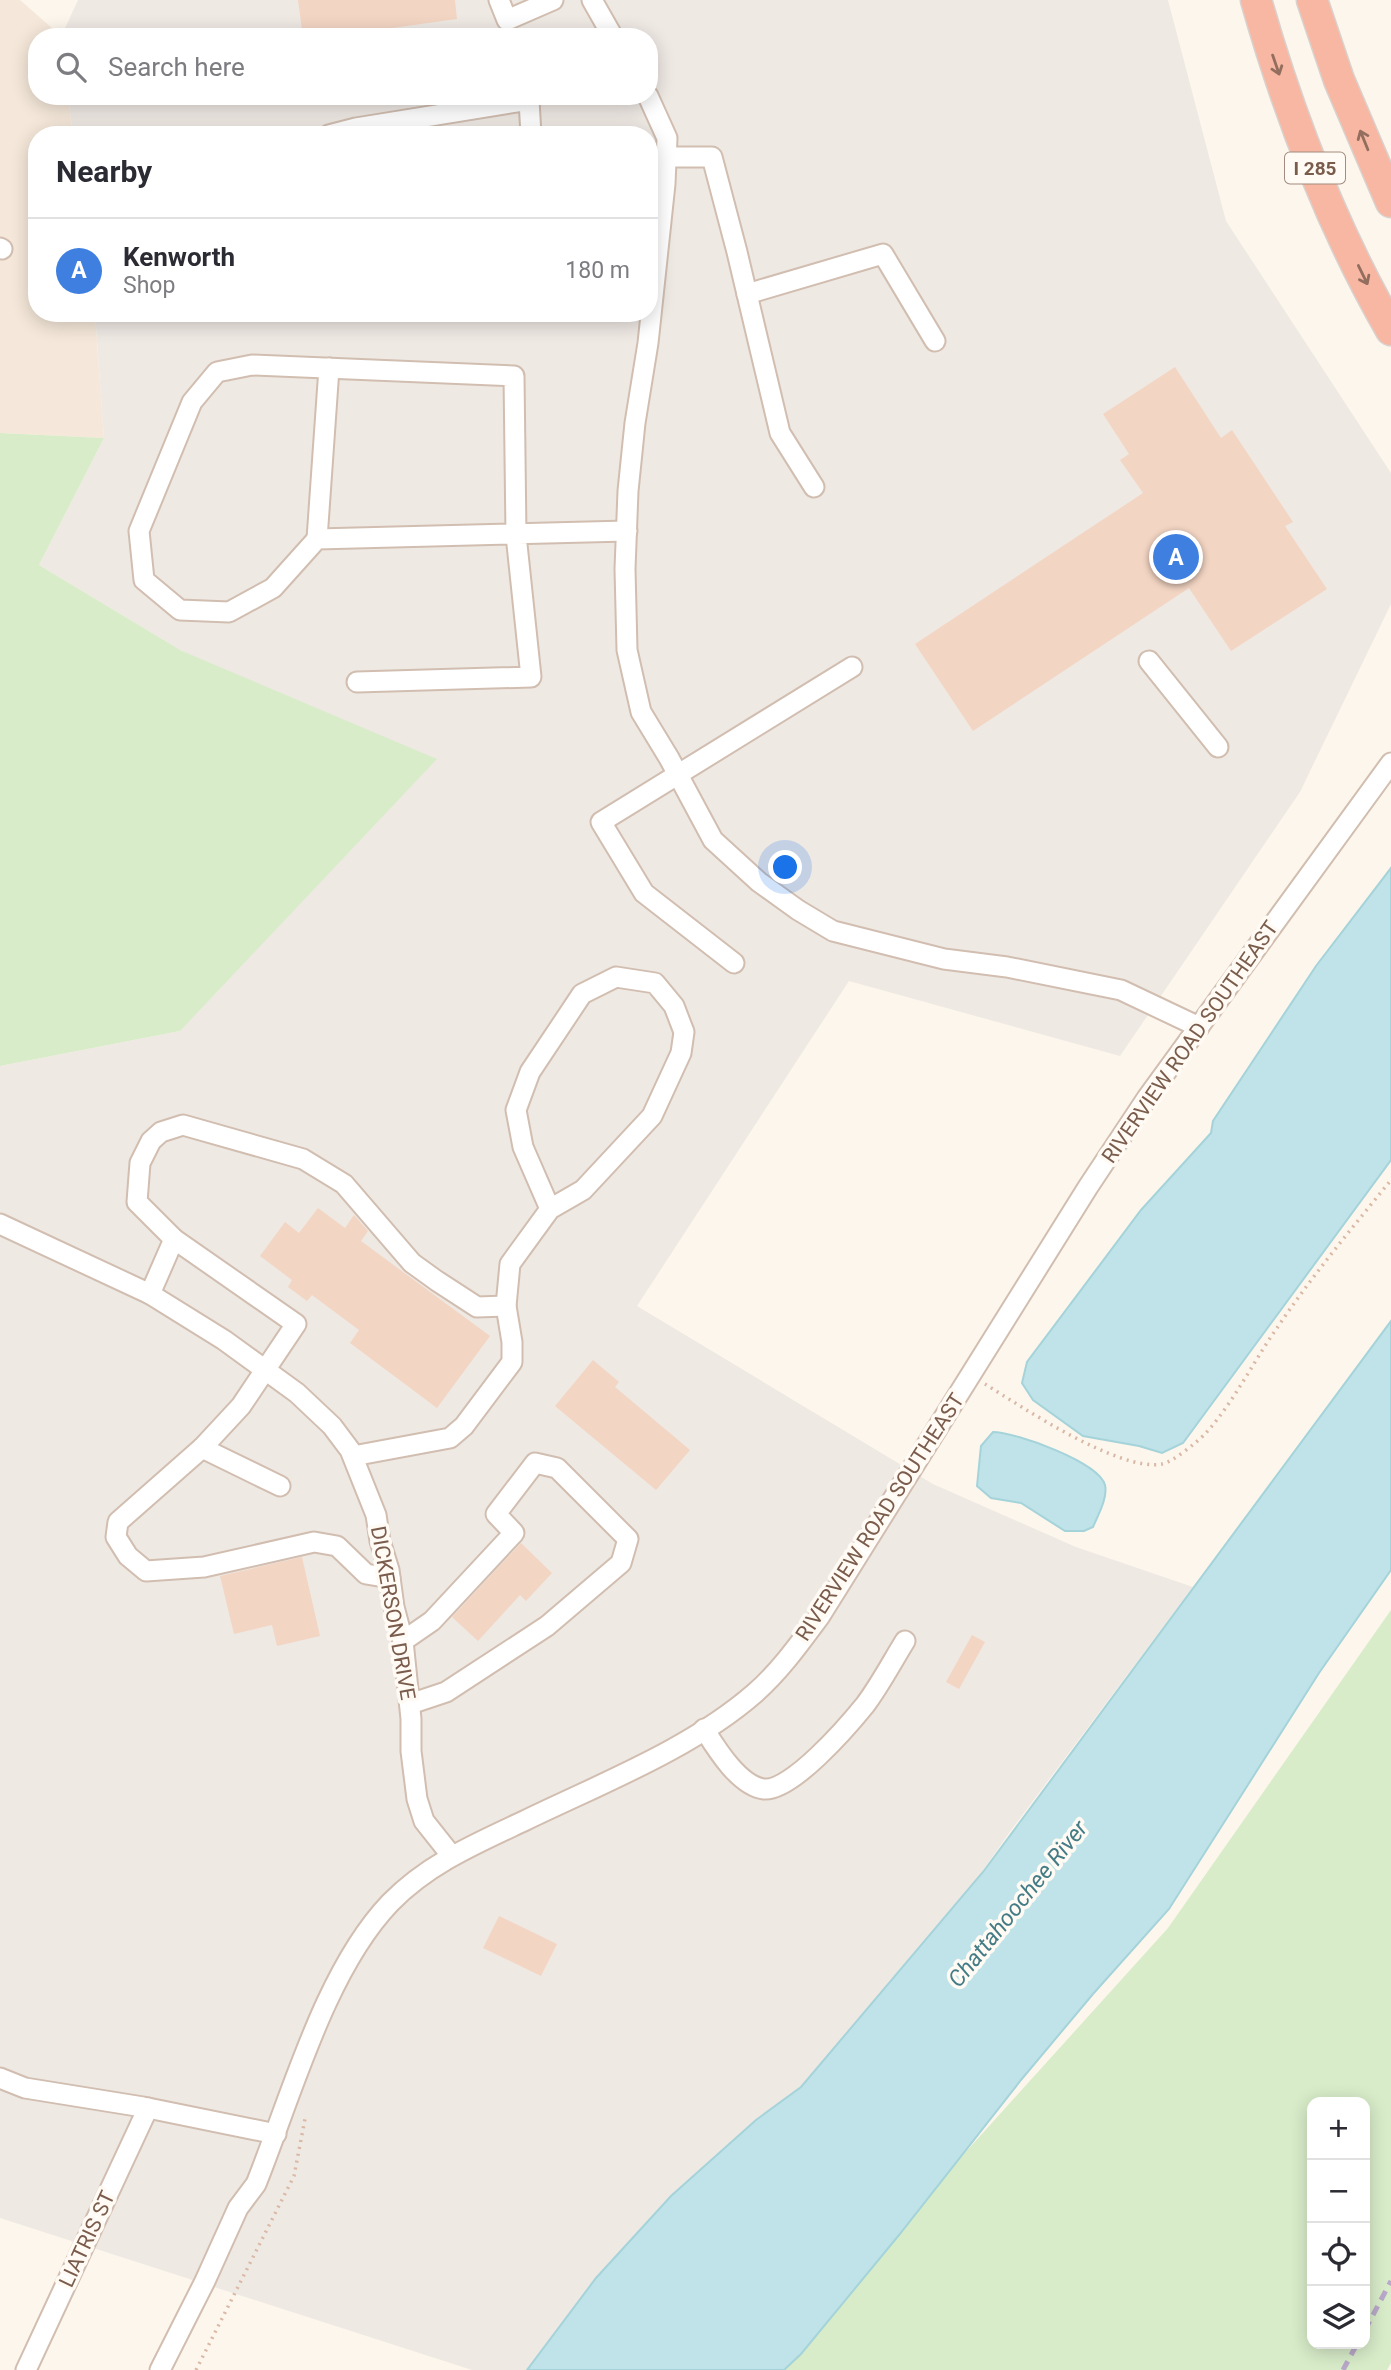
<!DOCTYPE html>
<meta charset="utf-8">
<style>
:root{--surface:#fff;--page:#f7f7f7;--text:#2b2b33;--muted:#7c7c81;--line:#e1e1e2;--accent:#2563eb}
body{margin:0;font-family:Roboto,sans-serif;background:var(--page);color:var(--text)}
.controls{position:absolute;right:21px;bottom:21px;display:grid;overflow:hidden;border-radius:14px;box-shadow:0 4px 18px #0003}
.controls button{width:63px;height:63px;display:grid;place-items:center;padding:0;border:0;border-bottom:2px solid var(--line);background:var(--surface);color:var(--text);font:35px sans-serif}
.you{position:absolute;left:786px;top:868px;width:24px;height:24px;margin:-18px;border:5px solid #fff;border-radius:50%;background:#1a73e8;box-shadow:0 0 0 10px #1a73e833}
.badge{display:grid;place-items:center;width:46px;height:46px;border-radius:50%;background:var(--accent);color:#fff;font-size:23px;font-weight:700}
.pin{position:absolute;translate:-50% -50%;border:4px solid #fff;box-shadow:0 2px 7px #0006}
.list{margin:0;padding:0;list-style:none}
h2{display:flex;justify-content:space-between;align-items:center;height:91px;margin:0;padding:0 28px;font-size:30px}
h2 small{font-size:23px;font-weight:400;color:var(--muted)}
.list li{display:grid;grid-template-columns:46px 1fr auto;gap:21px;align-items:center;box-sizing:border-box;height:105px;padding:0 28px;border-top:2px solid var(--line)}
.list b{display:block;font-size:26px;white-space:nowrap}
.list p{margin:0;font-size:23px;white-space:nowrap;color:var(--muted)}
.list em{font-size:23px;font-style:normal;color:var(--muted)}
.icon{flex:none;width:38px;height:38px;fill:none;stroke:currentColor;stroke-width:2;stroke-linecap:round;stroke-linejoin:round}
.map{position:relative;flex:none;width:1391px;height:2370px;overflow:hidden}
.search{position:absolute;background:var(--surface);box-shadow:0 4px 18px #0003;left:28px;top:28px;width:630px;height:77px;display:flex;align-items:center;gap:18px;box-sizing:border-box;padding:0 24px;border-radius:28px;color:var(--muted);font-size:26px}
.panel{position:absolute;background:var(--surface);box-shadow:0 4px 18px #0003;left:28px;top:126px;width:630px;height:196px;border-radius:28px}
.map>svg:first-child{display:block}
.residential{fill:#f5e8da}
.industrial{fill:#efe9e4}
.green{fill:#d8ecc9;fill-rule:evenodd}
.water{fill:#bfe3e8;stroke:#a5d3da;stroke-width:2}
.building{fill:#f3d5c3}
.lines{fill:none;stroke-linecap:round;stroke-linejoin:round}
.minor-casing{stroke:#d1beb0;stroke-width:23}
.highway-casing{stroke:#dad1cd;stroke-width:33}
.path{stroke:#d9b8a5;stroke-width:3.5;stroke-dasharray:2 5;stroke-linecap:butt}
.minor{stroke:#fff;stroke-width:19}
.highway{stroke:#f7b7a3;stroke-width:30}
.rail{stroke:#b9a8c9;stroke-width:5;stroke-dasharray:10 7;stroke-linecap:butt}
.oneway{stroke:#936e5e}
.labels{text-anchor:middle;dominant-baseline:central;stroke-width:7;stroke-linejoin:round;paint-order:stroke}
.shield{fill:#fffaf3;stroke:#a28b7f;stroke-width:2}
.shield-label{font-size:19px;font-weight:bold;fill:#7a5c4d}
.street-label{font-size:21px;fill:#7a5c4d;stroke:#fffaf3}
.water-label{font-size:23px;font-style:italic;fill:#437c86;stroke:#fffaf3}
</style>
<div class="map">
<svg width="1391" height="2370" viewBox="0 0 1391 2370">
<rect width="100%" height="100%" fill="#fdf6ec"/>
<path class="residential" d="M 0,0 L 20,0 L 60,35 L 61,37 L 37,37 L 37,96 L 68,96 L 73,135 L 37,135 L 37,313 L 95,313 L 104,438 L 0,433 Z"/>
<path class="industrial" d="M 78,0 L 1168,0 L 1226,221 L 1391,473 L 1391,604 L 1300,792 L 1120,1056 L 849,981 L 637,1306 L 933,1484 L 1076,1547 L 1193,1587 L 1009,1833 L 883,2014 L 540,2370 L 472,2370 L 0,2218 L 0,1066 L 180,1031 L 182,651 L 39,565 L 104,438 L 95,313 L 649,313 L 649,135 L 73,135 L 68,96 L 649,96 L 649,37 L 61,37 Z"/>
<g class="green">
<path d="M 0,433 L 104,438 L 39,565 L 182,651 L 437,759 L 180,1031 L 0,1066 Z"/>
<path d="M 1391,1610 L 1391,2363 L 1387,2370 L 764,2370 L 851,2279 L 1168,1928 ZM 1312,2102 L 1365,2102 L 1365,2344 L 1312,2344 Z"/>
</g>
<g class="water">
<path d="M 1391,868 L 1391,1160 L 1183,1443 L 1162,1453 L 1139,1446 L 1083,1436 L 1033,1400 L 1022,1383 L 1027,1362 L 1141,1210 L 1211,1133 L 1213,1121 L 1316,966 Z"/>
<path d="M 1391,1321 L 1391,1570 L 1319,1673 L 1169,1909 L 1093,1994 L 1021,2080 L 899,2235 L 801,2354 L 784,2370 L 527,2370 L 596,2278 L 671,2196 L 756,2120 L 801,2087 L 983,1872 Z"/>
<path d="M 993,1432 C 1015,1432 1099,1462 1105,1485 C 1108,1498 1098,1515 1093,1527 L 1084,1531 L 1065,1531 L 1021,1503 L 991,1498 L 977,1486 L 981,1446 Z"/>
</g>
<g class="building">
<path d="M 298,0 L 455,0 L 457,19 L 327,37 L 303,37 Z"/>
<path d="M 1175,367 L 1221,438 L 1232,430 L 1293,522 L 1285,526 L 1327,589 L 1231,651 L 1189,588 L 973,731 L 915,644 L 1143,493 L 1120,460 L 1129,454 L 1103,414 Z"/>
<path d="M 318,1208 L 345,1228 L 354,1215 L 368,1231 L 361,1241 L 490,1336 L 437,1408 L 350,1343 L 359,1330 L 312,1295 L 307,1301 L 288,1287 L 292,1280 L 260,1256 L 285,1222 L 299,1233 Z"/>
<path d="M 593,1360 L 619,1382 L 615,1387 L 690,1450 L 656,1490 L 555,1406 Z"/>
<path d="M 521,1543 L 552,1573 L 526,1601 L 520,1595 L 478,1641 L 452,1617 Z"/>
<path d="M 302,1557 L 320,1636 L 277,1646 L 272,1625 L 234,1634 L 220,1576 Z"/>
<path d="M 972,1635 L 985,1642 L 959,1689 L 946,1682 Z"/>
<path d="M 499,1916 L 557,1944 L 541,1976 L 483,1948 Z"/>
</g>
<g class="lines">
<g class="minor-casing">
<g id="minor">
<path d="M 499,0 L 507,20 L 553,0"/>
<path d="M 592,0 L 613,37"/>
<path d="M 648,96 L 667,138 L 665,184 L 648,343 L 635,423 L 628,491 L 625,569 L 627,650 L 641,712 L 669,758 L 713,840 L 759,882 L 798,910 L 833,931 L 944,959 L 1007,967 L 1121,990 L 1199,1027"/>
<path d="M 329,135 L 356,128 L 529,100 L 531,135"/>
<path d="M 666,157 L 712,157 L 737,252 L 780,433 L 814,487"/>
<path d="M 0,248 L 2,249"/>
<path d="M 747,294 L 883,254 L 935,341"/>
<path d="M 317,539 L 329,368"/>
<path d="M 1149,661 L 1218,747"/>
<path d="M 357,682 L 531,677 L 516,535 L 514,376 L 252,365 L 217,372 L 192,402 L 139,531 L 144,580 L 180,610 L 229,612 L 273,588 L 317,539 L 627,531"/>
<path d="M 734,963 L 644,893 L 601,822 L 852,667"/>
<path d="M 0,1224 L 150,1294 L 224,1340 L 297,1393 L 332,1426 L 350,1450 L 376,1515 L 380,1541 L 389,1570 L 394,1607 L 403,1641 L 411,1719 L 411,1751 L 417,1799 L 424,1821 L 451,1855"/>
<path d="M 174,1239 L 296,1324 L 241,1406 L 202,1448 L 118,1522 L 116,1537 L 128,1556 L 146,1571 L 204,1567 L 314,1542 L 337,1546 L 366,1574 L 390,1578"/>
<path d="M 150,1294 L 174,1239 L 137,1202 L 140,1163 L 151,1141 L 161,1132 L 183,1125 L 303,1159 L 344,1184 L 412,1263 L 437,1281 L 477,1307 L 506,1306"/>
<path d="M 202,1448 L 280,1486"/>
<path d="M 353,1456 L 450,1438 L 464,1426 L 512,1362 L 512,1342 L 506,1306 L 510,1264 L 550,1209 L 583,1190 L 652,1116 L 681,1053 L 684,1032 L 674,1006 L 655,983 L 616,977 L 582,994 L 530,1072 L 516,1110 L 523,1147 L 550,1209"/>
<path d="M 403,1641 L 432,1621 L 514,1533 L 496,1514 L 535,1463 L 557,1468 L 628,1539 L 621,1563 L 547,1626 L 446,1692 L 410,1704"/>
<path d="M 704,1729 C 716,1748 739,1786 764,1789 C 791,1792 848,1726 865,1705 C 880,1685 892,1662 905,1641"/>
<path d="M 0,2078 L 25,2088 L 143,2107 L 276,2134"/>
<path d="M 26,2370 L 148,2108"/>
<path d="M 160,2370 L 205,2281 L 238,2208 L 256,2184 C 291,2097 325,1971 390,1903 C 428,1864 475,1844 524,1821 C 600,1784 691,1749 755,1693 C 780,1671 800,1643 820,1616 L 1088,1187 L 1147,1098 L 1391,763"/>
</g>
</g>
<g class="highway-casing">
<g id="highway">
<path d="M 1256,0 C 1288,112 1333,229 1391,330"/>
<path d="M 1312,0 L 1339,80 L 1391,202"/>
</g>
</g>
<g class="path">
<path d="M 985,1384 C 1022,1407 1119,1472 1162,1464 C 1173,1462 1197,1442 1205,1434 C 1234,1402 1253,1362 1277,1328 C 1312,1276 1352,1228 1391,1180"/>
<path d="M 196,2370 L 294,2176 L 305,2119"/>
</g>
<use href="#minor" class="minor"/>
<use href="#highway" class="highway"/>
<g class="rail">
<path d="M 1365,2330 L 1391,2281"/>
<path d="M 1343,2370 L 1357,2344"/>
</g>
</g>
<defs><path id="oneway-shaft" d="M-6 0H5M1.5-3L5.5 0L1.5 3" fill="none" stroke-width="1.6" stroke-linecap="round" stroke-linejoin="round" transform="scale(1.75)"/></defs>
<g class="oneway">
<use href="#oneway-shaft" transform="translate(1276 65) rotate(71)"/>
<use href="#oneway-shaft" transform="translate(1364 140) rotate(-112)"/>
<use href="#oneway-shaft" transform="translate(1363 275) rotate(64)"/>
</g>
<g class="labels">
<rect class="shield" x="1285" y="152.5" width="60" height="31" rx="5"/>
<g class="shield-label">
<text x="1315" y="168">I 285</text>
</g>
<g class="street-label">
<text transform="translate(1190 1042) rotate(-55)">RIVERVIEW ROAD SOUTHEAST</text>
<text transform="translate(880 1517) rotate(-57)">RIVERVIEW ROAD SOUTHEAST</text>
<text transform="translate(393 1613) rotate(80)">DICKERSON DRIVE</text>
<text transform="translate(87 2239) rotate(-65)">LIATRIS ST</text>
</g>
<g class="water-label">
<text transform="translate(1018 1904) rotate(-51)">Chattahoochee River</text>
</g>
</g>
</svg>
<div class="controls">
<button>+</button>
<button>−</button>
<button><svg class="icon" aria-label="locate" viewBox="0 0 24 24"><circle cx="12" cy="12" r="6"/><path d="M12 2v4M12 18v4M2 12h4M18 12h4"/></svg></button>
<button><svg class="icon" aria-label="layers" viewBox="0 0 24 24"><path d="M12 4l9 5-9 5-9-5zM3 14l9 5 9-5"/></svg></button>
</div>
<div class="you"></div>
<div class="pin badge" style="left:1176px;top:557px;background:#3f7fe0">A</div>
<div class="search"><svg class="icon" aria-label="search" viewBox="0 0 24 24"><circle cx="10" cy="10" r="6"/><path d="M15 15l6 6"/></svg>Search here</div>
<section class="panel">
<h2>Nearby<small></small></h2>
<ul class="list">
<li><span class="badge" style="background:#3f7fe0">A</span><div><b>Kenworth</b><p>Shop</p></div><em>180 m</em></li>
</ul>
</section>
</div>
